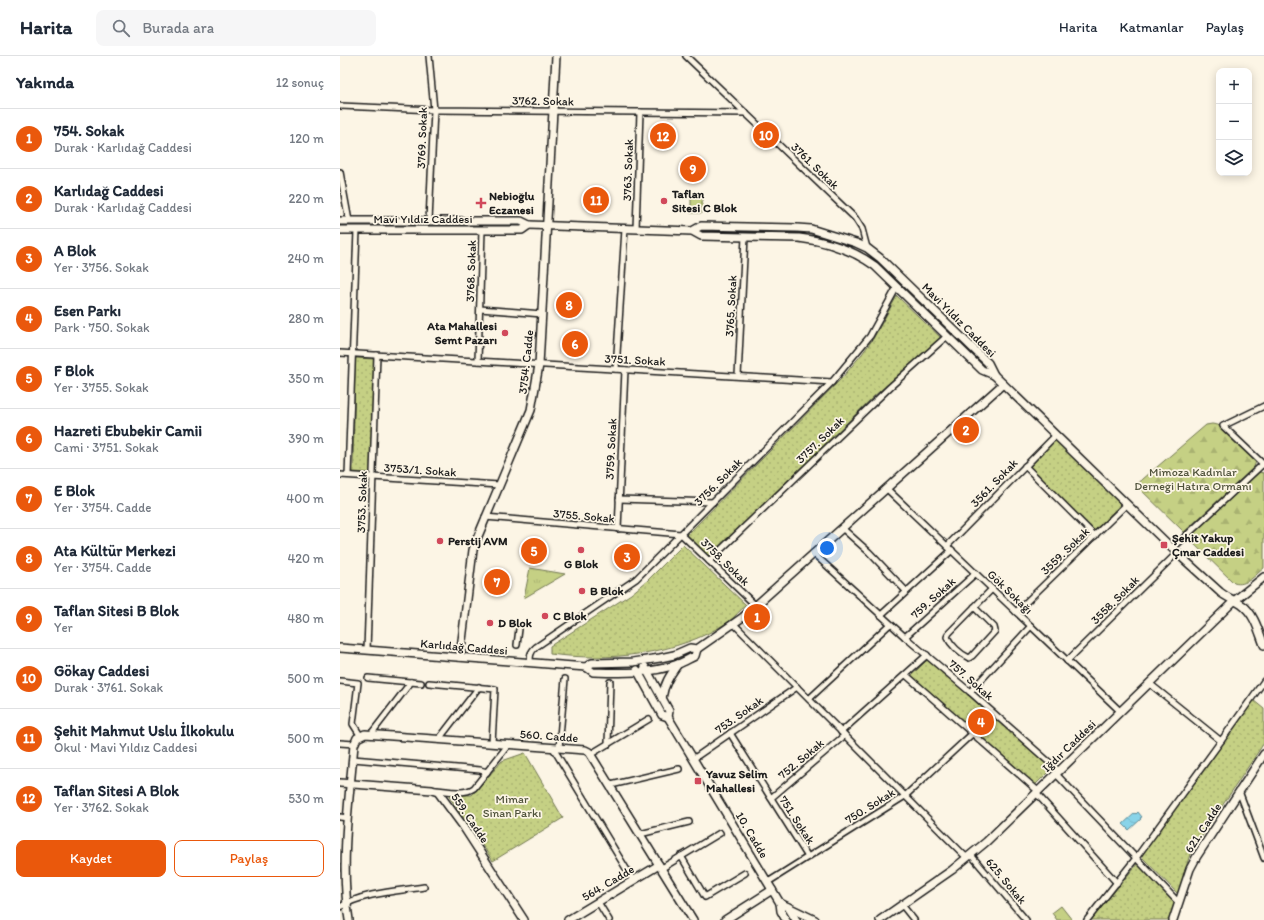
<!DOCTYPE html>
<html lang="tr">
<meta charset="utf-8">
<style>
:root{--surface:#fff;--page:#f6f6f7;--text:#1f2937;--muted:#747a83;--line:#e0e1e3;--accent:#ea580c}
body{margin:0;font-family:Itim,sans-serif;background:var(--page);color:var(--text)}
.controls{position:absolute;right:12px;top:12px;display:grid;overflow:hidden;border-radius:8px;box-shadow:0 2px 10px #0003}
.controls button{width:36px;height:36px;display:grid;place-items:center;padding:0;border:0;border-bottom:1px solid var(--line);background:var(--surface);color:var(--text);font:20px sans-serif}
.you{position:absolute;left:487px;top:492px;width:14px;height:14px;margin:-10px;border:3px solid #fff;border-radius:50%;background:#1a73e8;box-shadow:0 0 0 6px #1a73e833}
.badge{display:grid;place-items:center;width:26px;height:26px;border-radius:50%;background:var(--accent);color:#fff;font-size:13px;font-weight:700}
.pin{position:absolute;translate:-50% -50%;border:2px solid #fff;box-shadow:0 1px 4px #0006}
.list{margin:0;padding:0;list-style:none}
h2{display:flex;justify-content:space-between;align-items:center;height:52px;margin:0;padding:0 16px;font-size:17px}
h2 small{font-size:13px;font-weight:400;color:var(--muted)}
.list li{display:grid;grid-template-columns:26px 1fr auto;gap:12px;align-items:center;box-sizing:border-box;height:60px;padding:0 16px;border-top:1px solid var(--line)}
.list b{display:block;font-size:15px;white-space:nowrap}
.list p{margin:0;font-size:13px;white-space:nowrap;color:var(--muted)}
.list em{font-size:13px;font-style:normal;color:var(--muted)}
.actions{display:flex;gap:8px;padding:12px 16px}
.actions a{flex:1;padding:9px 0;border:1px solid var(--accent);border-radius:8px;text-align:center;font-size:14px;color:var(--accent)}
.actions .main{background:var(--accent);color:#fff}
.icon{flex:none;width:22px;height:22px;fill:none;stroke:currentColor;stroke-width:2;stroke-linecap:round;stroke-linejoin:round}
.map{position:relative;flex:none;width:924px;height:864px;overflow:hidden}
header{display:flex;align-items:center;gap:24px;box-sizing:border-box;height:56px;padding:0 20px;background:var(--surface);border-bottom:1px solid var(--line)}
header strong{font-size:19px}
nav{display:flex;gap:22px;margin-inline-start:auto;font-size:14px}
.search{width:280px;height:36px;background:var(--page);display:flex;align-items:center;gap:10px;box-sizing:border-box;padding:0 14px;border-radius:8px;color:var(--muted);font-size:15px}
main{display:flex}
aside{flex:1;background:var(--surface)}
.map>svg:first-child{display:block}
.grass{fill:url(#grass-tufts);stroke:#707650}
.forest{fill:url(#forest-firs);stroke:#707650}
.park{fill:url(#park-dots);stroke:#707650}
.pitch{fill:#c5d084;stroke:#707650}
.water{fill:url(#water-waves);stroke:#5d8a97}
.lines{fill:none;stroke-linecap:round;stroke-linejoin:round}
.street-casing{stroke:#1c1c1c;stroke-width:8}
.secondary-casing{stroke:#1c1c1c;stroke-width:10}
.street{stroke:#fcf5e5;stroke-width:5}
.secondary{stroke:#fcf5e5;stroke-width:7}
.poi-dot{fill:#d1495b;stroke:#fcf5e5;stroke-width:1.5}
.labels{text-anchor:middle;dominant-baseline:central;stroke-width:3.5;stroke-linejoin:round;paint-order:stroke}
.street-label{font-size:12px;fill:#1c1c1c;stroke:#fcf5e5}
.poi-label{font-size:12px;font-weight:bold;fill:#1c1c1c;stroke:#fcf5e5;text-anchor:start}
.park-label{font-size:12px;fill:#4f523b;stroke:#fcf5e5}
</style>
<header>
<strong>Harita</strong>
<div class="search"><svg class="icon" aria-label="search" viewBox="0 0 24 24"><circle cx="10" cy="10" r="6"/><path d="M15 15l6 6"/></svg>Burada ara</div>
<nav><a>Harita</a><a>Katmanlar</a><a>Paylaş</a></nav>
</header>
<main>
<aside>
<h2>Yakında<small>12 sonuç</small></h2>
<ul class="list">
<li><span class="badge">1</span><div><b>754. Sokak</b><p>Durak · Karlıdağ Caddesi</p></div><em>120 m</em></li>
<li><span class="badge">2</span><div><b>Karlıdağ Caddesi</b><p>Durak · Karlıdağ Caddesi</p></div><em>220 m</em></li>
<li><span class="badge">3</span><div><b>A Blok</b><p>Yer · 3756. Sokak</p></div><em>240 m</em></li>
<li><span class="badge">4</span><div><b>Esen Parkı</b><p>Park · 750. Sokak</p></div><em>280 m</em></li>
<li><span class="badge">5</span><div><b>F Blok</b><p>Yer · 3755. Sokak</p></div><em>350 m</em></li>
<li><span class="badge">6</span><div><b>Hazreti Ebubekir Camii</b><p>Cami · 3751. Sokak</p></div><em>390 m</em></li>
<li><span class="badge">7</span><div><b>E Blok</b><p>Yer · 3754. Cadde</p></div><em>400 m</em></li>
<li><span class="badge">8</span><div><b>Ata Kültür Merkezi</b><p>Yer · 3754. Cadde</p></div><em>420 m</em></li>
<li><span class="badge">9</span><div><b>Taflan Sitesi B Blok</b><p>Yer</p></div><em>480 m</em></li>
<li><span class="badge">10</span><div><b>Gökay Caddesi</b><p>Durak · 3761. Sokak</p></div><em>500 m</em></li>
<li><span class="badge">11</span><div><b>Şehit Mahmut Uslu İlkokulu</b><p>Okul · Mavi Yıldız Caddesi</p></div><em>500 m</em></li>
<li><span class="badge">12</span><div><b>Taflan Sitesi A Blok</b><p>Yer · 3762. Sokak</p></div><em>530 m</em></li>
</ul>
<div class="actions"><a class="main">Kaydet</a><a>Paylaş</a></div>
</aside>
<div class="map">
<svg width="924" height="864" viewBox="0 0 924 864">
<defs>
<pattern id="grass-tufts" width="24" height="20" patternUnits="userSpaceOnUse"><rect width="24" height="20" fill="#c5d084"/><path d="M3 7l-1-3M5 7V3M7 7l1-3M15 17l-1-3M17 17v-4M19 17l1-3" fill="none" stroke="#a9b271"/></pattern>
<pattern id="forest-firs" width="22" height="20" patternUnits="userSpaceOnUse"><rect width="22" height="20" fill="#c5d084"/><path d="M5 1l3.5 6h-7zM16 11l3.5 6h-7z" fill="#a9b271"/></pattern>
<pattern id="park-dots" width="8" height="8" patternUnits="userSpaceOnUse"><rect width="8" height="8" fill="#c5d084"/><path d="M2 2h.1M6 6h.1" fill="none" stroke="#a9b271" stroke-width="1.8" stroke-linecap="round"/></pattern>
<pattern id="water-waves" width="16" height="10" patternUnits="userSpaceOnUse"><rect width="16" height="10" fill="#89d4e9"/><path d="M0 5q4-4 8 0t8 0" fill="none" stroke="#76b5c7"/></pattern>
</defs>
<rect width="100%" height="100%" fill="#fcf5e5"/>
<filter id="ink" filterUnits="userSpaceOnUse"><feTurbulence type="fractalNoise" baseFrequency=".025" numOctaves="2"/><feDisplacementMap in="SourceGraphic" scale="8" xChannelSelector="R" yChannelSelector="G"/><feConvolveMatrix kernelMatrix="1 2 1 2 8 2 1 2 1" color-interpolation-filters="sRGB"/></filter>
<g filter="url(#ink)">
<path class="grass" d="M 190,512 L 225,518 L 184,542 Z"/>
<g class="forest">
<path d="M 872,368 L 878,369 L 916,405 L 914,411 L 844,476 L 796,429 L 866,369 Z"/>
<path d="M 918,416 L 924,417 L 924,512 C 915,519 906,531 894,527 L 850,484 L 849,480 Z"/>
</g>
<g class="park">
<path d="M 557,240 L 601,282 L 533,341 L 369,503 L 346,480 L 502,322 L 522,298 L 533,283 Z"/>
<path d="M 15,302 L 34,303 L 30,417 L 13,416 Z"/>
<path d="M 716,384 L 781,448 L 754,475 L 690,411 Z"/>
<path d="M 343,489 L 406,549 C 400,554 395,561 388,566 C 338,599 268,606 210,598 L 210,590 L 291,538 L 307,525 Z"/>
<path d="M 589,604 L 712,712 L 694,730 L 571,620 L 586,605 Z"/>
<path d="M 913,644 L 924,653 L 924,687 L 850,798 L 838,838 L 801,800 Z"/>
<path d="M 185,697 L 223,762 L 153,805 L 108,739 L 132,739 L 162,705 Z"/>
<path d="M 798,807 L 836,847 L 830,864 L 751,864 Z"/>
</g>
<g class="pitch">
<rect x="351" y="138" width="11" height="19"/>
<path d="M 721,850 L 732,864 L 717,864 L 712,857 Z"/>
</g>
<path class="water" d="M 798,756 L 802,761 L 800,762 L 801,763 L 789,774 L 783,768 L 795,757 L 796,758 Z"/>
<g class="lines">
<g class="street-casing">
<g id="street">
<path d="M 89,0 L 94,54 L 89,165"/>
<path d="M 346,0 L 515,162 L 522,173 L 527,192"/>
<path d="M 0,50 L 94,54 L 406,57"/>
<path d="M 0,116 L 9,165"/>
<path d="M 296,173 L 300,56"/>
<path d="M 140,253 L 202,258"/>
<path d="M 0,297 L 492,326"/>
<path d="M 138,305 L 142,174"/>
<path d="M 276,313 L 285,173"/>
<path d="M 398,320 L 405,181"/>
<path d="M 924,350 L 883,370 L 924,409"/>
<path d="M 685,410 L 755,480"/>
<path d="M 0,419 L 159,429"/>
<path d="M 8,419 L 17,174"/>
<path d="M 546,432 L 780,655"/>
<path d="M 279,443 L 373,446"/>
<path d="M 145,461 L 341,478 L 415,549"/>
<path d="M 502,472 L 529,496 L 566,535"/>
<path d="M 278,473 L 285,314"/>
<path d="M 607,490 L 716,379"/>
<path d="M 833,492 L 923,408"/>
<path d="M 473,497 L 565,581 L 630,636 L 719,715"/>
<path d="M 369,505 L 550,331 L 607,280"/>
<path d="M 634,551 L 654,571 L 655,575 L 632,600 L 629,602 C 620,598 611,589 607,581 L 609,577 L 652,533"/>
<path d="M 676,556 L 787,448"/>
<path d="M 541,559 L 612,494"/>
<path d="M 394,568 L 627,802"/>
<path d="M 565,581 L 636,517"/>
<path d="M 177,589 L 179,573"/>
<path d="M 27,594 L 37,299"/>
<path d="M 727,605 L 837,497"/>
<path d="M 190,607 C 190,600 190,596 196,591 L 296,523 L 492,326 L 530,280 L 557,231"/>
<path d="M 566,619 L 698,735"/>
<path d="M 28,622 L 81,627"/>
<path d="M 0,625 L 18,627 L 13,668 L 20,679"/>
<path d="M 89,627 L 155,633 L 152,687"/>
<path d="M 809,627 L 881,685 L 924,625"/>
<path d="M 630,636 L 691,570"/>
<path d="M 469,643 L 550,568"/>
<path d="M 501,676 L 587,599"/>
<path d="M 390,677 L 468,801"/>
<path d="M 31,678 L 71,626"/>
<path d="M 99,683 L 139,631"/>
<path d="M 0,687 L 14,688"/>
<path d="M 268,688 L 270,626"/>
<path d="M 213,692 L 293,824"/>
<path d="M 219,692 L 225,623"/>
<path d="M 251,698 L 309,663"/>
<path d="M 13,703 L 140,714 L 147,716"/>
<path d="M 353,703 L 457,631"/>
<path d="M 716,718 L 839,847"/>
<path d="M 271,729 L 339,713"/>
<path d="M 96,734 C 108,735 124,739 134,732 L 169,688"/>
<path d="M 899,735 L 924,802"/>
<path d="M 696,737 L 777,827"/>
<path d="M 431,742 L 505,679"/>
<path d="M 0,761 L 8,762"/>
<path d="M 300,778 L 349,766"/>
<path d="M 631,799 L 686,864"/>
<path d="M 341,800 L 365,841 L 405,817"/>
<path d="M 322,812 L 380,777"/>
<path d="M 428,826 L 565,740 L 633,677"/>
<path d="M 258,846 L 269,864"/>
<path d="M 562,849 L 574,864"/>
<path d="M 0,851 C 22,837 58,835 84,831"/>
<path d="M 747,864 L 796,802 L 881,685"/>
</g>
</g>
<g class="secondary-casing">
<g id="secondary">
<path d="M 0,165 L 181,165 L 189,169 L 182,174 L 0,174"/>
<path d="M 189,169 L 352,175 L 361,180 L 459,182 C 485,185 513,194 535,210 L 642,314 L 654,319 L 648,307 L 540,202 L 527,192 L 516,187 L 471,173 L 457,172 L 361,170 L 352,175"/>
<path d="M 654,319 L 837,497 L 880,536 C 887,542 895,544 902,549 C 914,557 919,576 924,589"/>
<path d="M 0,592 L 246,611"/>
<path d="M 350,592 L 357,593 L 355,600 C 350,602 344,606 338,608 C 311,618 281,617 253,616 L 246,611 L 252,607 L 293,606 L 320,602 L 334,599 Z"/>
<path d="M 357,593 L 403,561 L 663,328"/>
<path d="M 120,601 L 133,494 L 136,485 L 191,354 L 199,309 L 216,0"/>
<path d="M 297,614 L 322,659 L 328,661 L 329,655 L 305,611"/>
<path d="M 322,642 C 324,628 330,619 338,608"/>
<path d="M 328,661 L 440,847"/>
<path d="M 0,727 L 92,734 L 98,736 L 123,770 L 184,864"/>
<path d="M 448,851 L 475,864"/>
<path d="M 9,864 C 0,810 9,744 14,689 L 17,682 L 25,678 L 245,694 L 249,696 L 353,864"/>
<path d="M 228,864 L 319,809"/>
<path d="M 385,864 L 432,834"/>
<path d="M 446,864 L 441,855 L 440,847 L 448,851 L 456,864"/>
<path d="M 540,864 L 612,814 L 646,786 L 894,545 L 924,521"/>
<path d="M 833,864 L 850,813 L 857,800 L 924,698"/>
</g>
</g>
<use href="#street" class="street"/>
<use href="#secondary" class="secondary"/>
</g>
</g>
<g class="poi-dot">
<circle cx="324" cy="145" r="4"/>
<path d="M139 141h4v4h4v4h-4v4h-4v-4h-4v-4h4z"/>
<circle cx="165" cy="277" r="4"/>
<circle cx="100" cy="485" r="4"/>
<rect x="820" y="485" width="8" height="8" rx="2"/>
<circle cx="241" cy="494" r="4"/>
<circle cx="242" cy="535" r="4"/>
<circle cx="205" cy="560" r="4"/>
<circle cx="150" cy="567" r="4"/>
<rect x="354" y="721" width="8" height="8" rx="2"/>
</g>
<g class="labels">
<g class="street-label">
<text transform="translate(203 45) rotate(1)">3762. Sokak</text>
<text transform="translate(82 82) rotate(-88)">3769. Sokak</text>
<text transform="translate(475 110) rotate(44)">3761. Sokak</text>
<text transform="translate(288 114) rotate(-88)">3763. Sokak</text>
<text x="83" y="163">Mavi Yıldız Caddesi</text>
<text transform="translate(131 215) rotate(-88)">3768. Sokak</text>
<text transform="translate(391 250) rotate(-87)">3765. Sokak</text>
<text transform="translate(619 264) rotate(45)">Mavi Yıldız Caddesi</text>
<text transform="translate(295 304) rotate(3)">3751. Sokak</text>
<text transform="translate(186 306) rotate(-84)">3754. Cadde</text>
<text transform="translate(480 384) rotate(-44)">3757. Sokak</text>
<text transform="translate(271 393) rotate(-87)">3759. Sokak</text>
<text transform="translate(80 414) rotate(4)">3753/1. Sokak</text>
<text transform="translate(378 426) rotate(-45)">3756. Sokak</text>
<text transform="translate(654 427) rotate(-46)">3561. Sokak</text>
<text transform="translate(22 446) rotate(-88)">3753. Sokak</text>
<text transform="translate(244 460) rotate(5)">3755. Sokak</text>
<text transform="translate(725 495) rotate(-44)">3559. Sokak</text>
<text transform="translate(385 506) rotate(44)">3758. Sokak</text>
<text transform="translate(670 536) rotate(44)">Gök Sokağı</text>
<text transform="translate(593 542) rotate(-42)">759. Sokak</text>
<text transform="translate(775 544) rotate(-45)">3558. Sokak</text>
<text transform="translate(124 591) rotate(5)">Karlıdağ Caddesi</text>
<text transform="translate(631 624) rotate(41)">757. Sokak</text>
<text transform="translate(399 659) rotate(-35)">753. Sokak</text>
<text transform="translate(209 680) rotate(4)">560. Cadde</text>
<text transform="translate(729 690) rotate(-44)">Iğdır Caddesi</text>
<text transform="translate(461 703) rotate(-40)">752. Sokak</text>
<text transform="translate(530 750) rotate(-32)">750. Sokak</text>
<text transform="translate(130 762) rotate(56)">559. Cadde</text>
<text transform="translate(457 764) rotate(57)">751. Sokak</text>
<text transform="translate(863 772) rotate(-57)">621. Cadde</text>
<text transform="translate(412 779) rotate(59)">10. Cadde</text>
<text transform="translate(666 825) rotate(50)">625. Sokak</text>
<text transform="translate(268 827) rotate(-31)">564. Cadde</text>
</g>
<g class="poi-label">
<text x="332" y="138">Taflan<tspan x="332" dy="14">Sitesi C Blok</tspan></text>
<text x="149" y="140">Nebioğlu<tspan x="149" dy="14">Eczanesi</tspan></text>
<text x="157" y="270" text-anchor="end">Ata Mahallesi<tspan x="157" dy="14">Semt Pazarı</tspan></text>
<text x="832" y="482">Şehit Yakup<tspan x="832" dy="14">Çınar Caddesi</tspan></text>
<text x="108" y="485">Perstij AVM</text>
<text x="241" y="508" text-anchor="middle">G Blok</text>
<text x="250" y="535">B Blok</text>
<text x="213" y="560">C Blok</text>
<text x="158" y="567">D Blok</text>
<text x="366" y="718">Yavuz Selim<tspan x="366" dy="14">Mahallesi</tspan></text>
</g>
<g class="park-label">
<text x="853" y="416">Mimoza Kadınlar<tspan x="853" dy="14">Derneği Hatıra Ormanı</tspan></text>
<text x="172" y="743">Mimar<tspan x="172" dy="14">Sinan Parkı</tspan></text>
</g>
</g>
</svg>
<div class="controls">
<button>+</button>
<button>−</button>
<button><svg class="icon" aria-label="layers" viewBox="0 0 24 24"><path d="M12 4l9 5-9 5-9-5zM3 14l9 5 9-5"/></svg></button>
</div>
<div class="you"></div>
<div class="pin badge" style="left:417px;top:561px">1</div>
<div class="pin badge" style="left:626px;top:374px">2</div>
<div class="pin badge" style="left:287px;top:501px">3</div>
<div class="pin badge" style="left:641px;top:666px">4</div>
<div class="pin badge" style="left:194px;top:495px">5</div>
<div class="pin badge" style="left:235px;top:288px">6</div>
<div class="pin badge" style="left:157px;top:526px">7</div>
<div class="pin badge" style="left:229px;top:249px">8</div>
<div class="pin badge" style="left:353px;top:113px">9</div>
<div class="pin badge" style="left:426px;top:79px">10</div>
<div class="pin badge" style="left:256px;top:144px">11</div>
<div class="pin badge" style="left:323px;top:80px">12</div>
</div>
</main>
